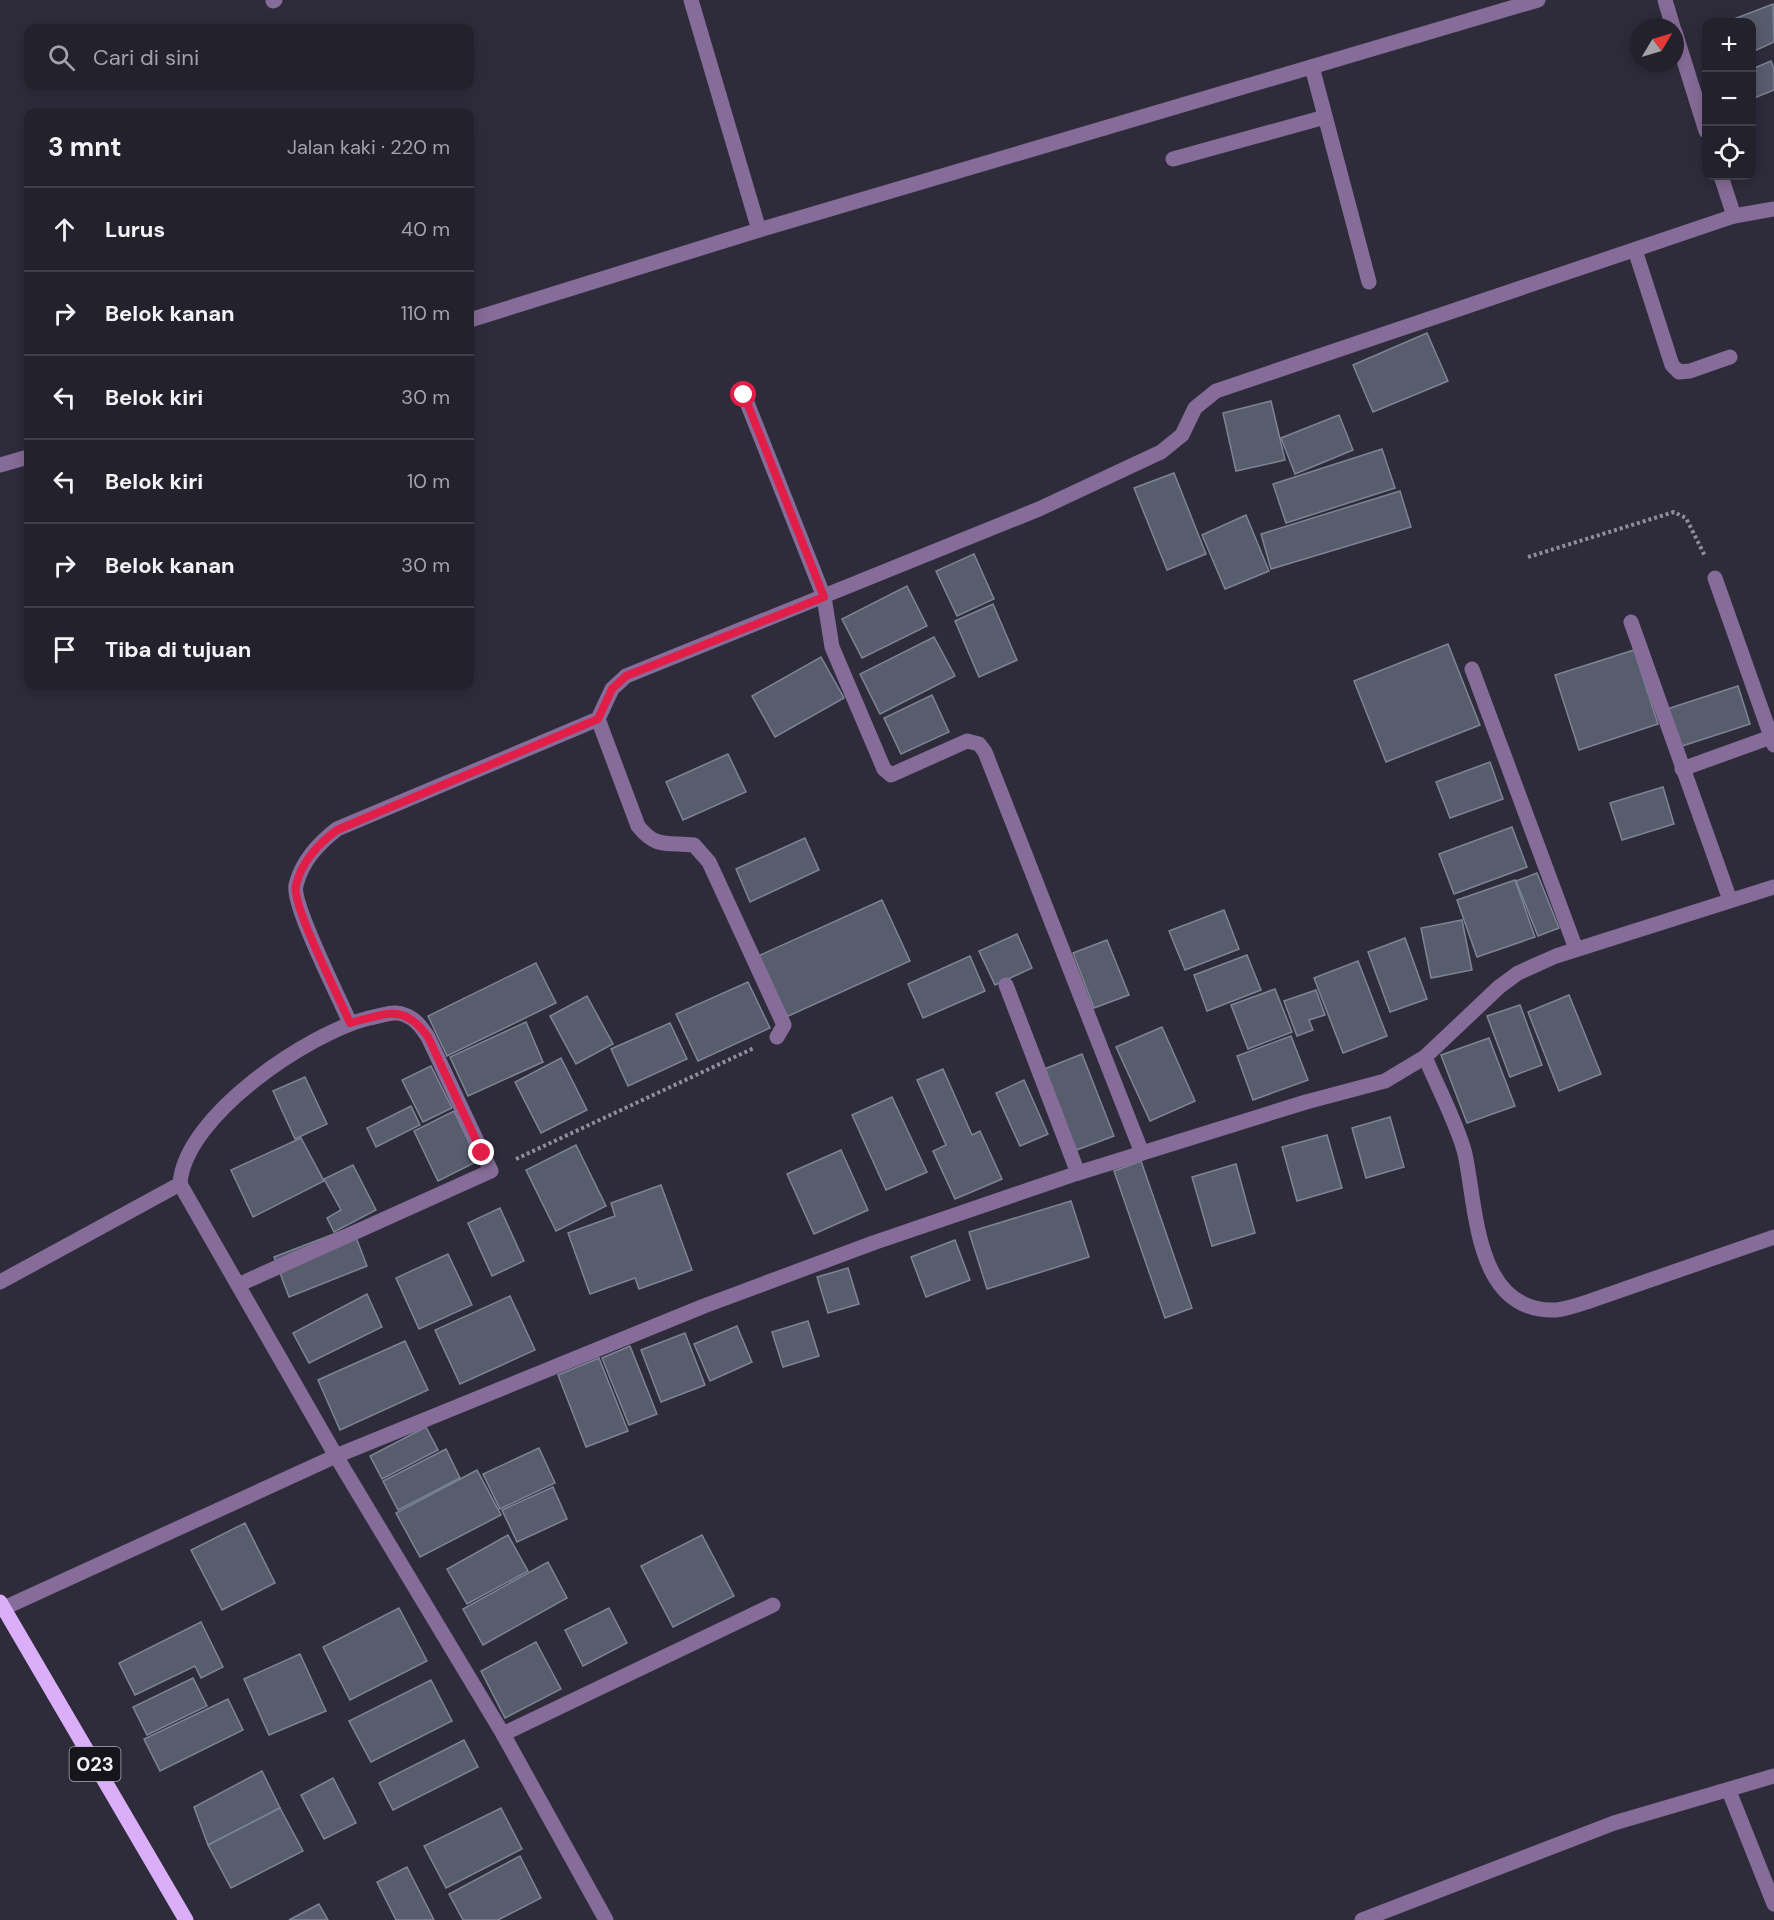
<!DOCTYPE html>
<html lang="id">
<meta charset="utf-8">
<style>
:root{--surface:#22212c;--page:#2a2934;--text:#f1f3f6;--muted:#a2a3a9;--line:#3f3e48}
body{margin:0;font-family:"DM Sans",sans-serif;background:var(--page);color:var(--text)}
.controls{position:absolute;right:18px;top:18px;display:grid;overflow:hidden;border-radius:12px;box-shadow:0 3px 15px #0003}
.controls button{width:54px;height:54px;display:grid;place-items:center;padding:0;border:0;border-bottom:2px solid var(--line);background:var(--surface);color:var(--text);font:30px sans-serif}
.compass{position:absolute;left:1630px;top:18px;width:54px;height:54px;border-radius:50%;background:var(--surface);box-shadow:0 3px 15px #0003;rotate:52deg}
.stop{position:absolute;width:18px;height:18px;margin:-14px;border:4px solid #e11d48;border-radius:50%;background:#fff}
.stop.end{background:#e11d48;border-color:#fff;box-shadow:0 2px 6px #0008}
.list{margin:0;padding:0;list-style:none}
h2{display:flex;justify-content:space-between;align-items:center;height:78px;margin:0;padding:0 24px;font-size:26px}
h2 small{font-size:20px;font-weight:400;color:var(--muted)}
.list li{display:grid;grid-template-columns:39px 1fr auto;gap:18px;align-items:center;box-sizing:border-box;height:84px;padding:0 24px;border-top:2px solid var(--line)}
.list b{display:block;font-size:22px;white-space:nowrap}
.list em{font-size:20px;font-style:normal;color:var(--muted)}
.icon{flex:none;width:33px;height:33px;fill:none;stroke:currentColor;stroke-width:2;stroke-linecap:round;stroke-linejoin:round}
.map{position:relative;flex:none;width:1774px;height:1920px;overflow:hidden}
.search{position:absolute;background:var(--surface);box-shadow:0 3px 15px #0003;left:24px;top:24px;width:450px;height:66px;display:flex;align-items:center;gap:15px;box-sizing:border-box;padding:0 21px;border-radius:12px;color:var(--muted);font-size:22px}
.panel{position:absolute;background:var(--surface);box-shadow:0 3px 15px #0003;left:24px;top:108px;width:450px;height:582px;border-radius:12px}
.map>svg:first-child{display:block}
.building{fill:#585d6e;stroke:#7d8495;stroke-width:1.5}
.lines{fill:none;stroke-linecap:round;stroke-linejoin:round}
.path{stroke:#918f9c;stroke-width:4;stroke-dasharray:3 3;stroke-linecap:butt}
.minor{stroke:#866c98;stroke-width:15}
.major{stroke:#daaef8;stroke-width:15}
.route{stroke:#e11d48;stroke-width:8}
.labels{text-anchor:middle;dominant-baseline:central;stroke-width:4.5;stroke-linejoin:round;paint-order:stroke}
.shield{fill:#16151c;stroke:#afaeb7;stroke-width:1.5}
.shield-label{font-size:20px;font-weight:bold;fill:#f0effa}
</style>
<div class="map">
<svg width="1774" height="1920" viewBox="0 0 1774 1920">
<rect width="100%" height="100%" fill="#2e2c3b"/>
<g class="building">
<path d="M 1773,4 L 1774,42 L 1752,52 L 1752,22 L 1726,22 Z"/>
<path d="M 1771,61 L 1774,69 L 1774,90 L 1752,99 L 1752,69 Z"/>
<path d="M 1427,333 L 1448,381 L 1373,412 L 1353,365 Z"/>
<path d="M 1271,401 L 1285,460 L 1236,471 L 1223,413 Z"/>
<path d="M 1339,415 L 1353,450 L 1295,474 L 1281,438 Z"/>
<path d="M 1382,449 L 1395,488 L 1286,523 L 1273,484 Z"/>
<path d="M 1174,473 L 1206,554 L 1167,570 L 1134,488 Z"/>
<path d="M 1400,491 L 1411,527 L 1271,569 L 1261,534 Z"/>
<path d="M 1246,515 L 1269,571 L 1225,589 L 1202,535 Z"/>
<path d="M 974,554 L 994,599 L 957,616 L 936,571 Z"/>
<path d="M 907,586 L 927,626 L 862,658 L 842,619 Z"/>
<path d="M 993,604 L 1017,660 L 979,677 L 955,621 Z"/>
<path d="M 934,637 L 955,676 L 880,714 L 860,674 Z"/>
<path d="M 1448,644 L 1480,725 L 1386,762 L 1354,681 Z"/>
<path d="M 1634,650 L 1658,724 L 1579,750 L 1555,675 Z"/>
<path d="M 821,657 L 844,698 L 775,737 L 752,696 Z"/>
<path d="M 1738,686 L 1750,724 L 1679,747 L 1667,709 Z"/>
<path d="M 932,695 L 949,732 L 901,754 L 884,718 Z"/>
<path d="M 728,754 L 746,792 L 683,820 L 666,782 Z"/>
<path d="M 1490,762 L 1503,799 L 1450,818 L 1436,782 Z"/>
<path d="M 1663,787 L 1674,824 L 1622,840 L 1610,803 Z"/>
<path d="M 1512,827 L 1527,867 L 1454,894 L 1439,854 Z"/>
<path d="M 805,838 L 819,870 L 750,902 L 736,869 Z"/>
<path d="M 1537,873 L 1559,928 L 1538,936 L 1516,881 Z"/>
<path d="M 1515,880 L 1535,937 L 1477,957 L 1457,900 Z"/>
<path d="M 882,900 L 910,961 L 784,1018 L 756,957 Z"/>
<path d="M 1224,910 L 1239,949 L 1185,970 L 1169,931 Z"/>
<path d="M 1462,920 L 1472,970 L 1431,978 L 1421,928 Z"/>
<path d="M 1017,934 L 1032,968 L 995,985 L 979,951 Z"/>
<path d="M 1405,938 L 1427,999 L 1390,1012 L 1368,952 Z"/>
<path d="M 1107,940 L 1129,995 L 1094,1008 L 1073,953 Z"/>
<path d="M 1247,955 L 1261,990 L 1207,1011 L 1194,975 Z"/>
<path d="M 970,956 L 985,991 L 923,1018 L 908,984 Z"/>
<path d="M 1358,961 L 1387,1036 L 1343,1053 L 1314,978 Z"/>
<path d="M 536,963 L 556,1003 L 447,1056 L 428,1016 Z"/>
<path d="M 748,982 L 770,1028 L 698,1061 L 676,1014 Z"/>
<path d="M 1275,989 L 1292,1032 L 1248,1049 L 1231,1005 Z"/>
<path d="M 1316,990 L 1325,1015 L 1309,1020 L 1313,1030 L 1297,1036 L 1284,1001 Z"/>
<path d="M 1569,995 L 1601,1074 L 1559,1091 L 1528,1012 Z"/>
<path d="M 587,996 L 613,1044 L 576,1064 L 550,1016 Z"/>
<path d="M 1520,1005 L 1542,1065 L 1510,1077 L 1487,1016 Z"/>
<path d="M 526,1022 L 543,1062 L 468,1096 L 450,1057 Z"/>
<path d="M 670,1023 L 687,1059 L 628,1086 L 611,1049 Z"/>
<path d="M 1162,1027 L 1195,1101 L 1150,1121 L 1116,1047 Z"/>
<path d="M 1291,1036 L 1308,1080 L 1253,1100 L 1237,1056 Z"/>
<path d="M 1489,1038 L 1515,1106 L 1467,1123 L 1441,1055 Z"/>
<path d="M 1082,1054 L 1114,1136 L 1074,1151 L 1042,1070 Z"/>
<path d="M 561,1058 L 587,1110 L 541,1133 L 515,1082 Z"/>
<path d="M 431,1066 L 452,1108 L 423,1122 L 402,1080 Z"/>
<path d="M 943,1069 L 972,1135 L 980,1131 L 1002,1179 L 955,1199 L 933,1151 L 946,1145 L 917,1080 Z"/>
<path d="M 305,1077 L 327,1124 L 295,1139 L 273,1091 Z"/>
<path d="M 1024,1080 L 1048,1134 L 1020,1146 L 996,1093 Z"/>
<path d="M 892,1097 L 927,1172 L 886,1190 L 852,1115 Z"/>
<path d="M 411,1106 L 420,1125 L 376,1147 L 367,1128 Z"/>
<path d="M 454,1111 L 478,1161 L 438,1181 L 414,1131 Z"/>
<path d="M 1390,1117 L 1404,1167 L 1366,1178 L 1352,1128 Z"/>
<path d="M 1327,1135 L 1342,1188 L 1297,1201 L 1282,1147 Z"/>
<path d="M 301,1138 L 324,1181 L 253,1217 L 231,1170 Z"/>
<path d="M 576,1145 L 606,1206 L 556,1231 L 526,1170 Z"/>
<path d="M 841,1150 L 868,1210 L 814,1234 L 787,1174 Z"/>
<path d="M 1141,1161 L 1192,1308 L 1165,1318 L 1114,1171 Z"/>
<path d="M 1236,1164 L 1255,1233 L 1212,1246 L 1192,1177 Z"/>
<path d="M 353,1165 L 376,1210 L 334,1232 L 327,1218 L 341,1210 L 324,1179 Z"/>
<path d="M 661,1185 L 692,1270 L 639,1289 L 635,1278 L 590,1294 L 568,1233 L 615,1216 L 611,1203 Z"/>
<path d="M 1071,1201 L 1089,1257 L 987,1289 L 969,1232 Z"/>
<path d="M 500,1208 L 524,1261 L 492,1276 L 468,1223 Z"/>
<path d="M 352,1227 L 367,1266 L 289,1297 L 274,1257 Z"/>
<path d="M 955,1240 L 970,1280 L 926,1297 L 911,1257 Z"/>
<path d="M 448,1254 L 472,1305 L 419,1329 L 396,1278 Z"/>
<path d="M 848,1268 L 859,1304 L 828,1313 L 817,1277 Z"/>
<path d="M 367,1294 L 382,1327 L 309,1363 L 293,1333 Z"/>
<path d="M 510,1296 L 535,1350 L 460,1384 L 435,1330 Z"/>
<path d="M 808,1321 L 819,1356 L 783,1367 L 772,1332 Z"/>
<path d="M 737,1326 L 752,1362 L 710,1381 L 694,1344 Z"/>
<path d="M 685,1333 L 705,1385 L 661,1402 L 641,1350 Z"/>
<path d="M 405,1341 L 428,1390 L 340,1430 L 318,1380 Z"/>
<path d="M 630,1346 L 657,1414 L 629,1425 L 602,1358 Z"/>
<path d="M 599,1358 L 628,1431 L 586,1447 L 558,1375 Z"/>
<path d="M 426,1427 L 438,1450 L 382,1479 L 370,1456 Z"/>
<path d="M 539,1448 L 555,1483 L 500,1509 L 483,1474 Z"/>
<path d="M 446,1449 L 460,1478 L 398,1510 L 383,1481 Z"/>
<path d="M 477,1470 L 501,1515 L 420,1557 L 396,1513 Z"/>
<path d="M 553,1487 L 567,1519 L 517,1542 L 502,1510 Z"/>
<path d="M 245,1523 L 275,1583 L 222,1610 L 191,1550 Z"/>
<path d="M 508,1535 L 528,1571 L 467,1604 L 447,1569 Z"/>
<path d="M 702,1535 L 734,1596 L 673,1627 L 641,1566 Z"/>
<path d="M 548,1562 L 567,1598 L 483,1645 L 463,1609 Z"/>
<path d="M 399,1608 L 427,1661 L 350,1700 L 323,1647 Z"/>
<path d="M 609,1608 L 627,1643 L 583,1666 L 565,1630 Z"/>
<path d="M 201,1622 L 223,1667 L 201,1678 L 195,1666 L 135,1695 L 119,1663 Z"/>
<path d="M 536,1642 L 561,1689 L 505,1718 L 481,1671 Z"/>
<path d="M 300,1654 L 326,1711 L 269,1735 L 244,1679 Z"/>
<path d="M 193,1678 L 207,1706 L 147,1735 L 133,1707 Z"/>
<path d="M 431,1680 L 452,1721 L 371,1762 L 349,1721 Z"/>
<path d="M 228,1699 L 243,1730 L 160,1771 L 144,1739 Z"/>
<path d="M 464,1740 L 478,1767 L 393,1810 L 379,1783 Z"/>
<path d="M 262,1771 L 280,1808 L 208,1845 L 194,1807 Z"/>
<path d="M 333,1778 L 356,1823 L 324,1839 L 301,1795 Z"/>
<path d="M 280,1808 L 303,1851 L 231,1888 L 208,1845 Z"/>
<path d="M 501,1808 L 522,1849 L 446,1888 L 424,1846 Z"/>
<path d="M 520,1856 L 541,1898 L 498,1920 L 463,1920 L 449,1894 Z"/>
<path d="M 407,1867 L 434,1920 L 396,1920 L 377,1882 Z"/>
<path d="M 319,1904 L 328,1920 L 289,1920 Z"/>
</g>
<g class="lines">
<g class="path">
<path d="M 1528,557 L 1674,512 L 1686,518 L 1705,556"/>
<path d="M 516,1159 L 754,1048"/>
</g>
<g class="minor">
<path d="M 691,0 L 759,230"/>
<path d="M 1665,0 L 1673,27"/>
<path d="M 273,1 L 275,0"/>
<path d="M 1675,32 L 1706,131"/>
<path d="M 1312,67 L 1369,282"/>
<path d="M 1173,159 L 1325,117"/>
<path d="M 1721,176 L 1734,216 L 1774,209"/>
<path d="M 1635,250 L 1672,365 L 1679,372 L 1690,371 L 1730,357"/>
<path d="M 470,320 L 759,230 L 1538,0"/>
<path d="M 744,395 L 824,597 L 832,647 L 884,769 L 891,775 L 967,741 L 979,744 L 985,752 L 1142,1153"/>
<path d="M 0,465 L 28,457"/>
<path d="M 1715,578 L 1774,745"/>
<path d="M 1631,622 L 1730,900"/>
<path d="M 1472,669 L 1576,949"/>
<path d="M 598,719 L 638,826 C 656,849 668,842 694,845 L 709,862 L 784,1025 L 777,1037"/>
<path d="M 1682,769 L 1771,737"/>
<path d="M 1006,985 L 1078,1173"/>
<path d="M 350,1023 C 340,999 291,904 296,885 C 302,861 318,844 337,829 L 598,719 L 612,689 L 626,676 L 1039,509 L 1161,452 L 1182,435 L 1195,408 L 1216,391 L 1734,216"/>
<path d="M 1425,1057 C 1437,1086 1458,1125 1465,1154 C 1477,1210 1475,1313 1556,1310 C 1566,1309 1578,1305 1587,1302 L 1774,1237"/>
<path d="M 180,1184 L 336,1456 L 503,1734 L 606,1920"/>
<path d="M 0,1282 L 180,1184 C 184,1116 309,1033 369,1018 C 381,1016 394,1010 405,1015 C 416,1019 422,1028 428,1037 L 491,1171 L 238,1285"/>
<path d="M 4,1608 L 336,1456 L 704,1306 L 873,1243 L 1078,1173 L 1306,1102 L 1385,1081 L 1425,1057 L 1499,987 L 1518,973 L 1556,956 L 1774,887"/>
<path d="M 503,1734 L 773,1605"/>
<path d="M 1729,1791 L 1774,1904"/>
<path d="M 1362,1920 L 1614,1823 L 1774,1776"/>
</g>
<path class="major" d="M 0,1602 L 186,1920"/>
</g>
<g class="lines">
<path class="route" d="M 482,1153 L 428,1037 C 404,1003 386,1014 350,1023 C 340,999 291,905 296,885 C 302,861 318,844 337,830 L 598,719 L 612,689 L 626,676 L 824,597 L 744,395"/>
</g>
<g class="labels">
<rect class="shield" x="69.5" y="1747" width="51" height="34" rx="4.5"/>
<g class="shield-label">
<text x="95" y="1764">023</text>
</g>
</g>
</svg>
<div class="controls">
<button>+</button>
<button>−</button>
<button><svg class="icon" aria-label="locate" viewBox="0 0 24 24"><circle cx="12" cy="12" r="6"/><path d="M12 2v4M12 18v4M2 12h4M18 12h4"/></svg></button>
</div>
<svg class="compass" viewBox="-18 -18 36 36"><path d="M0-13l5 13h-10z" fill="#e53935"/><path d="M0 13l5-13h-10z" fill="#a2a3a9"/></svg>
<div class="stop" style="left:744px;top:395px"></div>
<div class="stop end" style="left:482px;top:1153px"></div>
<div class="search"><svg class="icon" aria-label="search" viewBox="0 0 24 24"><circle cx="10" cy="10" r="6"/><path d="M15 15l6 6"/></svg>Cari di sini</div>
<section class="panel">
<h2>3 mnt<small>Jalan kaki · 220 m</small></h2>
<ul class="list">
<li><svg class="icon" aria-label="ahead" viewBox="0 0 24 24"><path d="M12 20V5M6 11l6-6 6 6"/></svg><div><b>Lurus</b></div><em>40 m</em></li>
<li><svg class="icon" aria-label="right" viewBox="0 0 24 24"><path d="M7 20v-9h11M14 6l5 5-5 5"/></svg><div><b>Belok kanan</b></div><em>110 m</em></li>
<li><svg class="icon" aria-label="left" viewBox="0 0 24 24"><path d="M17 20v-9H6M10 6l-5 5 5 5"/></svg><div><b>Belok kiri</b></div><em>30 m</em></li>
<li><svg class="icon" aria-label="left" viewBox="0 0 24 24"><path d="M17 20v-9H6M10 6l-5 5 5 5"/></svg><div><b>Belok kiri</b></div><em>10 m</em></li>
<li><svg class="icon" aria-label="right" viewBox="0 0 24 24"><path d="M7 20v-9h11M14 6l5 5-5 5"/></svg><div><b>Belok kanan</b></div><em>30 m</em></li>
<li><svg class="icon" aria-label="arrive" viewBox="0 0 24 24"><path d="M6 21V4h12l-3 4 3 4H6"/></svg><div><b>Tiba di tujuan</b></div></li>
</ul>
</section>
</div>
